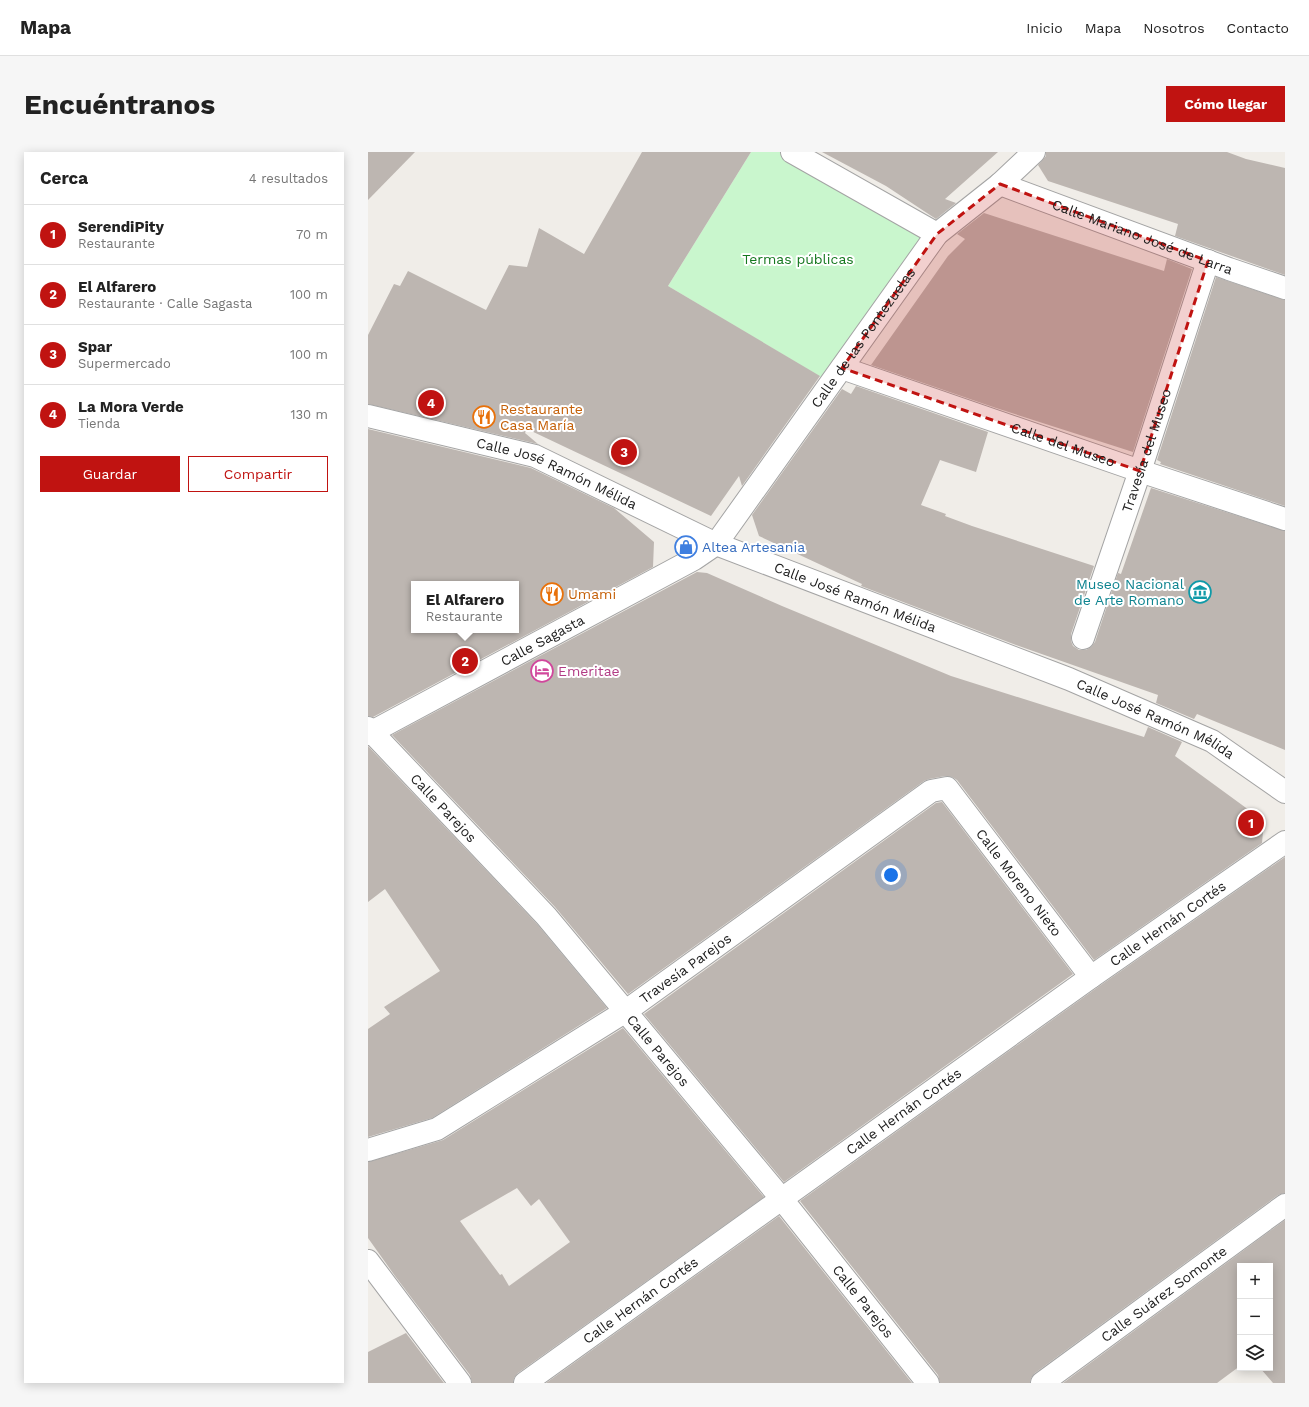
<!DOCTYPE html>
<html lang="es">
<meta charset="utf-8">
<style>
:root{--surface:#fff;--page:#f6f6f6;--text:#222;--muted:#767676;--line:#e0e0e0;--accent:#c01311}
body{margin:0;font-family:"Work Sans",sans-serif;background:var(--page);color:var(--text)}
.controls{position:absolute;right:12px;bottom:12px;display:grid;overflow:hidden;border-radius:0px;box-shadow:0 2px 10px #0003}
.controls button{width:36px;height:36px;display:grid;place-items:center;padding:0;border:0;border-bottom:1px solid var(--line);background:var(--surface);color:var(--text);font:20px sans-serif}
.you{position:absolute;left:523px;top:723px;width:14px;height:14px;margin:-10px;border:3px solid #fff;border-radius:50%;background:#1a73e8;box-shadow:0 0 0 6px #1a73e833}
.badge{display:grid;place-items:center;width:26px;height:26px;border-radius:50%;background:var(--accent);color:#fff;font-size:13px;font-weight:700}
.pin{position:absolute;translate:-50% -50%;border:2px solid #fff;box-shadow:0 1px 4px #0006}
.popup{position:absolute;left:43px;top:429px;width:108px;height:52px;box-sizing:border-box;display:grid;place-content:center;border-radius:0px;background:var(--surface);filter:drop-shadow(0 1px 3px #0005);font-size:13px;white-space:nowrap;color:var(--muted)}
.popup b{font-size:15px;color:var(--text)}
.popup::after{content:'';position:absolute;left:50%;top:100%;margin-left:-8px;border:8px solid transparent;border-top-color:var(--surface)}
.list{margin:0;padding:0;list-style:none}
h2{display:flex;justify-content:space-between;align-items:center;height:52px;margin:0;padding:0 16px;font-size:17px}
h2 small{font-size:13px;font-weight:400;color:var(--muted)}
.list li{display:grid;grid-template-columns:26px 1fr auto;gap:12px;align-items:center;box-sizing:border-box;height:60px;padding:0 16px;border-top:1px solid var(--line)}
.list b{display:block;font-size:15px;white-space:nowrap}
.list p{margin:0;font-size:13px;white-space:nowrap;color:var(--muted)}
.list em{font-size:13px;font-style:normal;color:var(--muted)}
.actions{display:flex;gap:8px;padding:12px 16px}
.actions a{flex:1;padding:9px 0;border:1px solid var(--accent);border-radius:0px;text-align:center;font-size:14px;color:var(--accent)}
.actions .main{background:var(--accent);color:#fff}
.icon{flex:none;width:22px;height:22px;fill:none;stroke:currentColor;stroke-width:2;stroke-linecap:round;stroke-linejoin:round}
.map{position:relative;flex:none;width:917px;height:1231px;overflow:hidden;border-radius:0px}
header{display:flex;align-items:center;gap:24px;box-sizing:border-box;height:56px;padding:0 20px;background:var(--surface);border-bottom:1px solid var(--line)}
header strong{font-size:19px}
nav{display:flex;gap:22px;margin-inline-start:auto;font-size:14px}
.intro{display:flex;align-items:center;justify-content:space-between;box-sizing:border-box;height:96px;padding:0 24px}
h1{margin:0;font-size:28px}
.button{padding:10px 18px;border-radius:0px;background:var(--accent);color:#fff;font-size:14px;font-weight:700}
main{display:flex;gap:24px;padding:0 24px}
aside{flex:1;background:var(--surface);border-radius:0px;box-shadow:0 2px 10px #0003}
.map>svg:first-child{display:block}
.park{fill:#c9f6cd}
.building{fill:#bdb6b1;fill-rule:evenodd}
.lines{fill:none;stroke-linecap:round;stroke-linejoin:round}
.street-casing{stroke:#a4a4a4;stroke-width:24}
.street{stroke:#fff;stroke-width:22}
.marked{fill:#c01311;fill-opacity:0.2;stroke:#c01311;stroke-width:3;stroke-dasharray:8 5;stroke-linejoin:round}
.labels{text-anchor:middle;dominant-baseline:central;stroke-width:4;stroke-linejoin:round;paint-order:stroke}
.street-label{font-size:14px;fill:#202020;stroke:#fff}
.park-label{font-size:14px;fill:#15781f;stroke:#fff}
.food-label{font-size:14px;fill:#c56008;stroke:#fff;text-anchor:start}
.shop-label{font-size:14px;fill:#366cbe;stroke:#fff;text-anchor:start}
.culture-label{font-size:14px;fill:#0d838f;stroke:#fff;text-anchor:end}
.hotel-label{font-size:14px;fill:#b23c85;stroke:#fff;text-anchor:start}
</style>
<header>
<strong>Mapa</strong>
<nav><a>Inicio</a><a>Mapa</a><a>Nosotros</a><a>Contacto</a></nav>
</header>
<div class="intro"><h1>Encuéntranos</h1><a class="button">Cómo llegar</a></div>
<main>
<aside>
<h2>Cerca<small>4 resultados</small></h2>
<ul class="list">
<li><span class="badge">1</span><div><b>SerendiPity</b><p>Restaurante</p></div><em>70 m</em></li>
<li><span class="badge">2</span><div><b>El Alfarero</b><p>Restaurante · Calle Sagasta</p></div><em>100 m</em></li>
<li><span class="badge">3</span><div><b>Spar</b><p>Supermercado</p></div><em>100 m</em></li>
<li><span class="badge">4</span><div><b>La Mora Verde</b><p>Tienda</p></div><em>130 m</em></li>
</ul>
<div class="actions"><a class="main">Guardar</a><a>Compartir</a></div>
</aside>
<div class="map">
<svg width="917" height="1231" viewBox="0 0 917 1231">
<rect width="100%" height="100%" fill="#f0ede8"/>
<path class="park" d="M 383,0 L 424,0 L 569,82 L 463,231 L 300,134 Z"/>
<g class="building">
<path d="M 0,0 L 47,0 L 0,48 Z"/>
<path d="M 274,0 L 383,0 L 300,134 L 452,224 L 374,334 L 371,324 L 343,364 L 159,277 L 157,281 L 170,292 L 0,252 L 0,183 L 26,132 L 32,134 L 40,119 L 118,158 L 141,113 L 159,115 L 171,76 L 216,102 Z"/>
<path d="M 454,0 L 630,0 L 577,47 L 588,51 L 568,67 L 518,34 Z"/>
<path d="M 678,0 L 859,0 L 878,7 L 917,16 L 917,123 L 807,84 L 810,72 L 680,29 L 670,13 L 678,4 Z"/>
<path d="M 616,61 L 796,119 L 799,107 L 824,117 L 765,300 L 628,256 L 503,213 L 580,104 L 597,87 L 589,82 Z"/>
<path d="M 848,125 L 917,148 L 917,354 L 792,312 L 793,310 L 789,308 Z"/>
<path d="M 488,234 L 620,280 L 608,320 L 572,308 L 553,353 L 578,362 L 577,364 L 604,374 L 726,414 L 703,482 L 703,489 L 705,494 L 711,498 L 718,498 L 723,495 L 727,490 L 750,421 L 753,422 L 783,336 L 917,379 L 917,598 L 829,562 L 826,567 L 788,551 L 790,543 L 648,493 L 493,434 L 494,432 L 391,384 L 384,363 L 474,237 L 483,242 Z"/>
<path d="M 0,277 L 163,316 L 246,356 L 286,390 L 285,415 L 5,565 L 0,564 ZM 46,432 L 148,432 L 148,478 L 46,478 Z"/>
<path d="M 329,420 L 339,421 L 414,454 L 583,524 L 776,585 L 780,575 L 814,590 L 807,604 L 896,669 L 894,691 L 726,808 L 589,628 L 584,625 L 577,624 L 561,627 L 556,629 L 260,842 L 187,755 L 24,583 Z"/>
<path d="M 0,594 L 169,772 L 239,856 L 64,966 L 0,985 L 0,877 L 22,862 L 16,855 L 72,819 L 17,737 L 0,750 Z"/>
<path d="M 574,650 L 705,822 L 416,1030 L 276,862 L 568,651 Z"/>
<path d="M 917,705 L 917,1041 L 910,1043 L 667,1221 L 663,1226 L 662,1231 L 572,1231 L 570,1223 L 432,1049 L 730,835 Z"/>
<path d="M 255,876 L 396,1045 L 150,1221 L 146,1226 L 145,1231 L 104,1231 L 102,1223 L 27,1124 L 0,1086 L 0,1010 L 75,988 ZM 149,1036 L 163,1054 L 171,1047 L 202,1090 L 141,1134 L 134,1122 L 132,1123 L 92,1069 Z"/>
<path d="M 411,1064 L 544,1231 L 178,1231 Z"/>
<path d="M 917,1068 L 917,1231 L 905,1231 L 892,1216 L 902,1216 L 902,1114 L 872,1114 L 872,1214 L 849,1231 L 695,1231 Z"/>
<path d="M 38,1181 L 76,1231 L 0,1231 L 0,1200 Z"/>
</g>
<g class="lines">
<g class="street-casing">
<g id="street">
<path d="M 424,0 L 569,82"/>
<path id="s1" d="M 632,32 L 861,117 L 917,136"/>
<path id="s2" d="M 474,216 L 772,319 L 917,367"/>
<path id="s3" d="M 0,264 L 167,304 L 348,392 L 701,527 L 844,589 L 917,640"/>
<path id="s4" d="M 715,486 L 772,319 L 840,109"/>
<path id="s5" d="M 0,576 L 178,764 L 413,1046 L 560,1231"/>
<path id="s6" d="M 0,582 L 326,407 L 348,392 L 569,82 L 632,32 L 666,0"/>
<path id="s7" d="M 0,998 L 69,977 L 258,859 L 563,639 L 579,636 L 723,825"/>
<path d="M 0,1109 L 92,1231"/>
<path id="s8" d="M 157,1231 L 723,825 L 917,690"/>
<path id="s9" d="M 674,1231 L 917,1053"/>
</g>
</g>
<use href="#street" class="street"/>
</g>
<path class="marked" d="M 632,32 L 840,109 L 772,319 L 474,216 L 569,82 Z"/>
<defs>
<g id="restaurant-ring" transform="scale(1.15)"><circle r="9.5" fill="#fff" stroke="#e8710a" stroke-width="1.5"/><path d="M-5-6h1v4h1v-4h1v4h1v-4h1v5L-1.5 .5V6h-2V.5L-5-1ZM5-6V6H3V1.5H1.5Q1.5-4 5-6Z" fill="#e8710a"/></g>
<g id="shop-ring" transform="scale(1.15)"><circle r="9.5" fill="#fff" stroke="#3f7fe0" stroke-width="1.5"/><path d="M-5-2.5h2.3a2.7 3.5 0 0 1 5.4 0H5L5.5 6h-11ZM-1.5-2.5h3a1.5 2.3 0 0 0-3 0Z" fill="#3f7fe0"/></g>
<g id="museum-ring" transform="scale(1.15)"><circle r="9.5" fill="#fff" stroke="#0f9aa8" stroke-width="1.5"/><path d="M0-6L6-3V-2H-6V-3ZM-5-1h2V3h-2ZM-1-1h2V3h-2ZM3-1h2V3H3ZM-6 4H6V6H-6Z" fill="#0f9aa8"/></g>
<g id="hotel-ring" transform="scale(1.15)"><circle r="9.5" fill="#fff" stroke="#d1479c" stroke-width="1.5"/><path d="M-6-4.5h1.5V1H6V5H4.5V3h-9V5H-6ZM-4 0a1.8 1.8 0 1 1 3.6 0ZM.5 0V-2.5h3Q6-2.5 6 0Z" fill="#d1479c"/></g>
</defs>
<g fill-rule="evenodd">
<use href="#restaurant-ring" x="116" y="265"/>
<use href="#shop-ring" x="318" y="395"/>
<use href="#museum-ring" x="832" y="440"/>
<use href="#restaurant-ring" x="184" y="442"/>
<use href="#hotel-ring" x="174" y="519"/>
</g>
<g class="labels">
<g class="street-label">
<text stroke="none"><textPath href="#s1" startOffset="152">Calle Mariano José de Larra</textPath></text>
<text stroke="none"><textPath href="#s6" startOffset="650">Calle de las Pontezuelas</textPath></text>
<text stroke="none"><textPath href="#s2" startOffset="234">Calle del Museo</textPath></text>
<text stroke="none"><textPath href="#s4" startOffset="198">Travesía del Museo</textPath></text>
<text stroke="none"><textPath href="#s3" startOffset="198">Calle José Ramón Mélida</textPath></text>
<text stroke="none"><textPath href="#s3" startOffset="522">Calle José Ramón Mélida</textPath></text>
<text stroke="none"><textPath href="#s6" startOffset="198">Calle Sagasta</textPath></text>
<text stroke="none"><textPath href="#s3" startOffset="846">Calle José Ramón Mélida</textPath></text>
<text stroke="none"><textPath href="#s5" startOffset="110">Calle Parejos</textPath></text>
<text stroke="none"><textPath href="#s7" startOffset="806">Calle Moreno Nieto</textPath></text>
<text stroke="none"><textPath href="#s8" startOffset="790">Calle Hernán Cortés</textPath></text>
<text stroke="none"><textPath href="#s7" startOffset="368">Travesía Parejos</textPath></text>
<text stroke="none"><textPath href="#s5" startOffset="434">Calle Parejos</textPath></text>
<text stroke="none"><textPath href="#s8" startOffset="466">Calle Hernán Cortés</textPath></text>
<text stroke="none"><textPath href="#s9" startOffset="151">Calle Suárez Somonte</textPath></text>
<text stroke="none"><textPath href="#s8" startOffset="142">Calle Hernán Cortés</textPath></text>
<text stroke="none"><textPath href="#s5" startOffset="758">Calle Parejos</textPath></text>
</g>
<g class="park-label">
<text x="430" y="107">Termas públicas</text>
</g>
<g class="food-label">
<text x="132" y="257">Restaurante<tspan x="132" dy="16">Casa María</tspan></text>
<text x="200" y="442">Umami</text>
</g>
<g class="shop-label">
<text x="334" y="395">Altea Artesania</text>
</g>
<g class="culture-label">
<text x="816" y="432">Museo Nacional<tspan x="816" dy="16">de Arte Romano</tspan></text>
</g>
<g class="hotel-label">
<text x="190" y="519">Emeritae</text>
</g>
</g>
</svg>
<div class="controls">
<button>+</button>
<button>−</button>
<button><svg class="icon" aria-label="layers" viewBox="0 0 24 24"><path d="M12 4l9 5-9 5-9-5zM3 14l9 5 9-5"/></svg></button>
</div>
<div class="you"></div>
<div class="pin badge" style="left:883px;top:671px">1</div>
<div class="pin badge" style="left:97px;top:509px">2</div>
<div class="popup"><b>El Alfarero</b>Restaurante</div>
<div class="pin badge" style="left:256px;top:300px">3</div>
<div class="pin badge" style="left:63px;top:251px">4</div>
</div>
</main>
